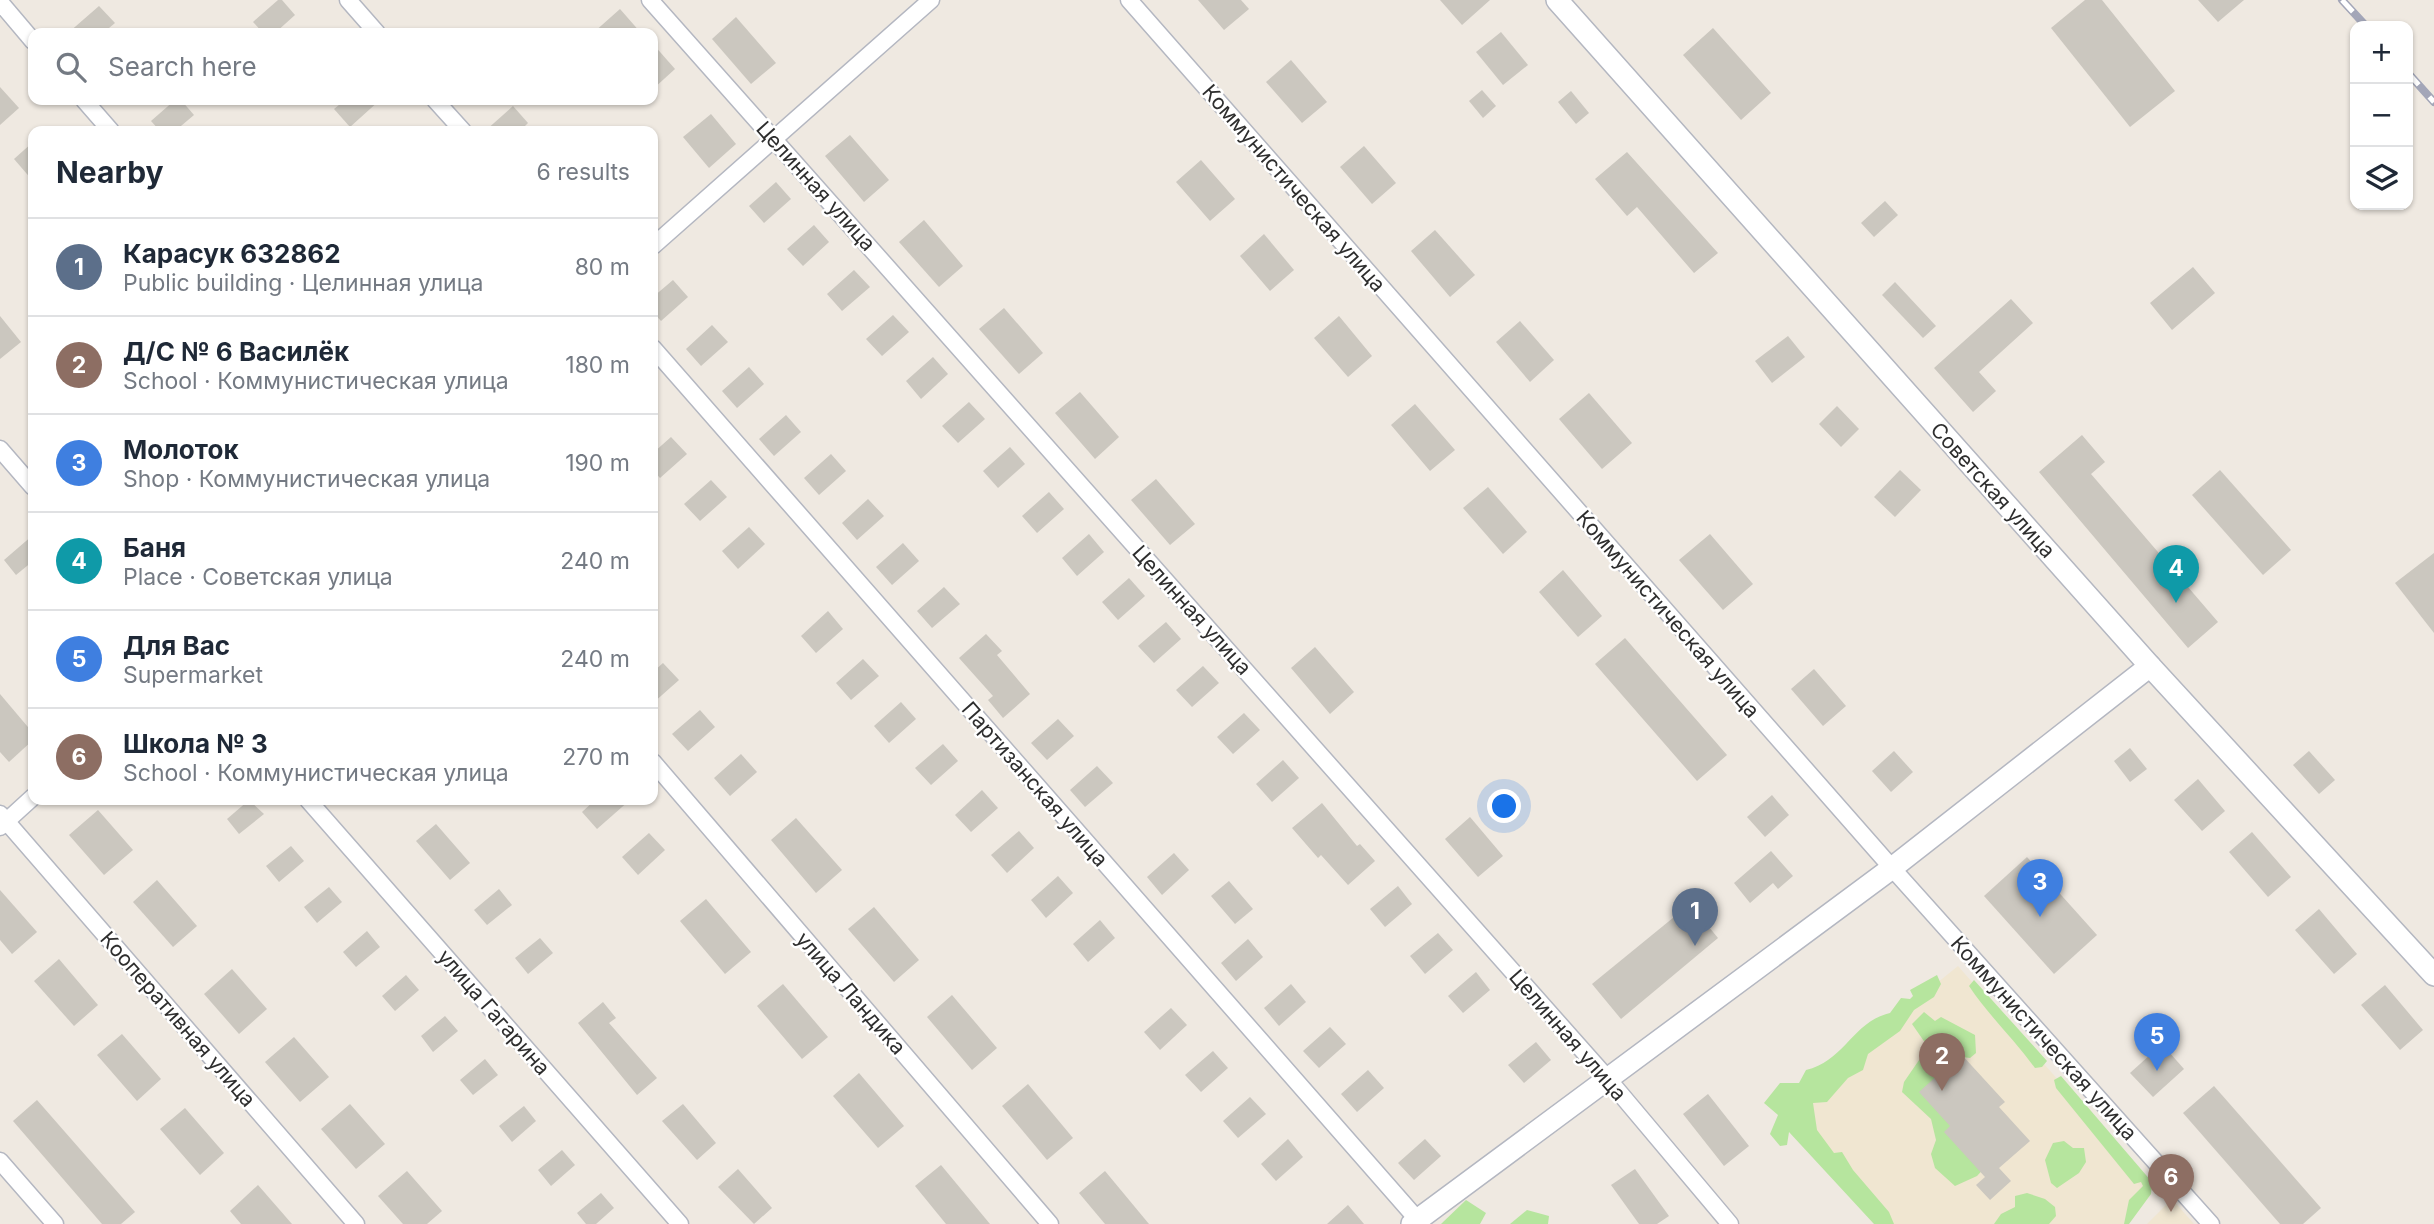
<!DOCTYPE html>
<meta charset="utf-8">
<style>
:root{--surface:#fff;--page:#f6f6f7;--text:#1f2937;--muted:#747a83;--line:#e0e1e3;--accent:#ea580c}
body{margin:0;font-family:Inter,sans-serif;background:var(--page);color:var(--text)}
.controls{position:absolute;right:21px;top:21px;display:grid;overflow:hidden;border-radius:14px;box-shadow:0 2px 5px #0004}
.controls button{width:63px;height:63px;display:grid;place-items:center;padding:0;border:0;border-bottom:2px solid var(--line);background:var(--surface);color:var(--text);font:35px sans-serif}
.you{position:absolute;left:1505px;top:807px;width:24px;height:24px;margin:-18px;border:5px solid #fff;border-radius:50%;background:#1a73e8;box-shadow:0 0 0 10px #1a73e833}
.badge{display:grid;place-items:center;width:46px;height:46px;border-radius:50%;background:var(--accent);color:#fff;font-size:23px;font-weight:700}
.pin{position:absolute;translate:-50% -58px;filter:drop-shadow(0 2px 4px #0008)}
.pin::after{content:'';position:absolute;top:37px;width:24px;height:21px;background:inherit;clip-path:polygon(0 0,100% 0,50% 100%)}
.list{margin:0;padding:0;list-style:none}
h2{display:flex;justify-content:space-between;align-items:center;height:91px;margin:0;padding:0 28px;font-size:30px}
h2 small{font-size:23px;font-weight:400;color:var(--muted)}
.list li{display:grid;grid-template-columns:46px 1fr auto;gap:21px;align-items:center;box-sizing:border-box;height:98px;padding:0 28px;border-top:2px solid var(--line)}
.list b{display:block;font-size:26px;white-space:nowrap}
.list p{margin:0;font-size:23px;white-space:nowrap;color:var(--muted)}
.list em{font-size:23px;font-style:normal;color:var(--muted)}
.icon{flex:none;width:38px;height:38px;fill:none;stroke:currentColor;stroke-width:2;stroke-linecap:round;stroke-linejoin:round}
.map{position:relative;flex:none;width:2434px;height:1224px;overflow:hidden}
.search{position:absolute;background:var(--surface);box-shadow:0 2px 5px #0004;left:28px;top:28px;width:630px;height:77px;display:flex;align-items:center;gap:18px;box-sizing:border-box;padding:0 24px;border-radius:14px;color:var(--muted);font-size:26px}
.panel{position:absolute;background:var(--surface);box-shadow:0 2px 5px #0004;left:28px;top:126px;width:630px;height:679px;border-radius:14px}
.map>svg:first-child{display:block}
.education{fill:#f0e6d1}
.green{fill:#b6e59e}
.building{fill:#cbc7bf}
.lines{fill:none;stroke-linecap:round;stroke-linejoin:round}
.street-casing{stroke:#b4b7c1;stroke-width:19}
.secondary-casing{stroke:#b4b7c1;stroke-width:24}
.street{stroke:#fff;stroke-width:16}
.secondary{stroke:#fff;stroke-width:21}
.rail-casing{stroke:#a3a6b8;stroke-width:8}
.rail{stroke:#fff;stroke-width:5;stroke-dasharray:16;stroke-linecap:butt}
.labels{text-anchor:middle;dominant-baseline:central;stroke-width:5;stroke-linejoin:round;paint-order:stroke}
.street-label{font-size:21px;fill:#2e2e2e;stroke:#fff}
</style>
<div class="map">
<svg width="2434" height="1224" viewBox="0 0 2434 1224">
<rect width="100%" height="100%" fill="#efe9e1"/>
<g class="education">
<path d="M 1958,966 L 2153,1188 L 2124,1224 L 1882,1224 L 1793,1120 L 1839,1062 Z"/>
<path d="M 2172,1199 L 2194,1224 L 2147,1224 Z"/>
</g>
<g class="green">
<path d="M 1937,975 L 1941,984 L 1934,997 L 1914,1010 L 1900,1031 L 1868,1054 L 1863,1070 L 1848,1078 L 1827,1102 L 1813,1103 L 1817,1130 L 1834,1153 L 1842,1152 L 1853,1170 L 1889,1212 L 1894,1224 L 1874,1224 L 1789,1132 L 1787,1145 L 1780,1146 L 1770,1134 L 1778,1115 L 1764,1103 L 1780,1083 L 1799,1083 L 1806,1070 C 1845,1061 1852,1022 1890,1013 L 1901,998 L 1910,999 L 1913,996 L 1910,990 Z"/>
<path d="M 1974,980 L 2047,1061 L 2042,1067 L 2035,1068 C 2014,1039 1989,1016 1969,986 Z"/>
<path d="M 1924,1012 L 1935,1021 L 1941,1017 L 1975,1035 L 1976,1053 L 1970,1058 L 1955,1056 L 1949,1069 L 1988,1164 L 1977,1176 L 1955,1186 L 1935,1168 L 1931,1154 L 1936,1140 L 1931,1119 L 1902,1092 L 1904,1082 L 1928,1047 L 1912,1024 Z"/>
<path d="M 2061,1076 L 2152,1182 L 2151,1194 L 2129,1224 L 2124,1224 L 2129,1200 L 2143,1186 L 2141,1182 L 2134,1184 L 2056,1088 L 2054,1080 Z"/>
<path d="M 2064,1141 L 2073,1148 L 2084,1148 L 2086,1162 L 2079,1173 L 2057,1188 L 2051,1183 L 2045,1160 L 2053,1143 Z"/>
<path d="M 2027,1193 L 2045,1199 L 2055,1207 L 2056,1216 L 2049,1224 L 1994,1224 L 2001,1214 L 2015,1207 L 2015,1196 Z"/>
<path d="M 1466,1200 L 1486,1213 L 1480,1224 L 1441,1224 Z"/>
<path d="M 1527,1210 L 1549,1216 L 1548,1224 L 1510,1224 Z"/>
</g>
<g class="building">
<path d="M 278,0 L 282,0 L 295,15 L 275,33 L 263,33 L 253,22 Z"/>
<path d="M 1198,0 L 1241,0 L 1249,9 L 1224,30 Z"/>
<path d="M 1440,0 L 1490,0 L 1462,25 Z"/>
<path d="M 2085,0 L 2102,0 L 2175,91 L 2130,127 L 2051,28 Z"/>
<path d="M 2198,0 L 2244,0 L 2218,22 Z"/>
<path d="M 99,6 L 115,23 L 103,33 L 68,33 Z"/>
<path d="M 620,9 L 641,33 L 593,33 Z"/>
<path d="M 736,17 L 776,63 L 751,84 L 712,39 Z"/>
<path d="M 1713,28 L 1771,93 L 1741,120 L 1683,55 Z"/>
<path d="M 1501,32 L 1528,65 L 1503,85 L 1476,52 Z"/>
<path d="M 653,44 L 675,69 L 653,89 Z"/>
<path d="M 1291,60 L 1327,102 L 1302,123 L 1266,82 Z"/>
<path d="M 0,87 L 19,108 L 0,125 Z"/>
<path d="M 1482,90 L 1496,106 L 1483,118 L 1469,101 Z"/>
<path d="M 1571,91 L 1589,113 L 1576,124 L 1558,102 Z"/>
<path d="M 175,100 L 181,100 L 194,115 L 175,131 L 160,131 L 151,121 Z"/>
<path d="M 345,100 L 380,100 L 350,127 L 334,109 Z"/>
<path d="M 513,106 L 528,123 L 520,131 L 485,131 Z"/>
<path d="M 711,114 L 736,144 L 709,168 L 683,137 Z"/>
<path d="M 850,135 L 889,180 L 864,202 L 825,156 Z"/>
<path d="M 33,142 L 33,181 L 14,159 Z"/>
<path d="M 1364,146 L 1396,183 L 1372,204 L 1340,167 Z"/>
<path d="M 1627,152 L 1718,253 L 1694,273 L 1637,207 L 1627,216 L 1595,179 Z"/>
<path d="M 1201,160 L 1235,199 L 1210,221 L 1176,182 Z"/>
<path d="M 776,182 L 791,199 L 764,223 L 749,206 Z"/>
<path d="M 1885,201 L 1898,215 L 1874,237 L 1861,223 Z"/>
<path d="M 924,220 L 963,266 L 939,287 L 899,242 Z"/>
<path d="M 814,225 L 829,242 L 803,266 L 787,249 Z"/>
<path d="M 1435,230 L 1475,275 L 1450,297 L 1411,251 Z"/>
<path d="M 1264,234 L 1294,270 L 1270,291 L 1240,256 Z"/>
<path d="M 2193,267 L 2215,293 L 2172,330 L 2150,303 Z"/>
<path d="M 854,270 L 870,287 L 842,311 L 827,294 Z"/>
<path d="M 673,280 L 688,297 L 661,321 L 653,312 L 653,297 Z"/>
<path d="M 1895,282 L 1936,326 L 1923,338 L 1882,295 Z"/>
<path d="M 2011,299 L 2033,323 L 1979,372 L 1996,391 L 1973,412 L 1934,368 Z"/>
<path d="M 1004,308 L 1043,353 L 1019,374 L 979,329 Z"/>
<path d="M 893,315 L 909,332 L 882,356 L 866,339 Z"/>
<path d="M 0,316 L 21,342 L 0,359 Z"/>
<path d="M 1339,316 L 1372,356 L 1348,377 L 1314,338 Z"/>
<path d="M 1520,321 L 1554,360 L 1530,382 L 1496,342 Z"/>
<path d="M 712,325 L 728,342 L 701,366 L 686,349 Z"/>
<path d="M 1788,336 L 1805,357 L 1772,383 L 1755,361 Z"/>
<path d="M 933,357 L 948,374 L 921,399 L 906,381 Z"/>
<path d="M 749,367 L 764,384 L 737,408 L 722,391 Z"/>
<path d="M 1080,392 L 1119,437 L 1095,459 L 1055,413 Z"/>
<path d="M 1589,393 L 1632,443 L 1602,469 L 1559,419 Z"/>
<path d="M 969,402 L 985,419 L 958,443 L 942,426 Z"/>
<path d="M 1415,404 L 1455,450 L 1430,471 L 1391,425 Z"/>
<path d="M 1837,406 L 1859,429 L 1841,447 L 1819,424 Z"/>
<path d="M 786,415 L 801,432 L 774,456 L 759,439 Z"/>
<path d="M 2082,435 L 2105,462 L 2091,474 L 2218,622 L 2188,648 L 2039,472 Z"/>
<path d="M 671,437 L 687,454 L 660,478 L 653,470 L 653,453 Z"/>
<path d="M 1010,447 L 1025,464 L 998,488 L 983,471 Z"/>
<path d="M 831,454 L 846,471 L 819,495 L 804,478 Z"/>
<path d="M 1900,470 L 1921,490 L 1895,517 L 1874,497 Z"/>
<path d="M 2220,470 L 2291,550 L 2263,575 L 2192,495 Z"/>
<path d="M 1156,479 L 1195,524 L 1170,545 L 1131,500 Z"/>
<path d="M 711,480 L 727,497 L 700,521 L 684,504 Z"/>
<path d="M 1488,487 L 1527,532 L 1503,554 L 1463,508 Z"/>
<path d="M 1049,492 L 1064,509 L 1037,533 L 1022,516 Z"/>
<path d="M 868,499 L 884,516 L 857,540 L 842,523 Z"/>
<path d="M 749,527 L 765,544 L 738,569 L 722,551 Z"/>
<path d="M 1089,534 L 1104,552 L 1077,576 L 1062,558 Z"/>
<path d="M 1710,534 L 1753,584 L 1723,610 L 1679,560 Z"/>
<path d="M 33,535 L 33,561 L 16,575 L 4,560 Z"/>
<path d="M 903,543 L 919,561 L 892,585 L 876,567 Z"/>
<path d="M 2434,553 L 2434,633 L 2395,583 Z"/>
<path d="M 1563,570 L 1602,616 L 1578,637 L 1539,592 Z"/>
<path d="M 1129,578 L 1145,596 L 1118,620 L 1102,602 Z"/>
<path d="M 944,587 L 960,604 L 932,628 L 917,611 Z"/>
<path d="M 828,611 L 843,629 L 816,653 L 801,636 Z"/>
<path d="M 1166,622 L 1181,639 L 1154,663 L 1138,646 Z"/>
<path d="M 986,634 L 1002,651 L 997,655 L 1030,694 L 1003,718 L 988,700 L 993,696 L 959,658 Z"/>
<path d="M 1625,638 L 1727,755 L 1697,781 L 1595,664 Z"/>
<path d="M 1315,647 L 1354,692 L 1330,714 L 1291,668 Z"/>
<path d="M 863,659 L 879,676 L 851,700 L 836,683 Z"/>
<path d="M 663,663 L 679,680 L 653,703 L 653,672 Z"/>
<path d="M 1203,666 L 1219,683 L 1192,707 L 1176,690 Z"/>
<path d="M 1814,669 L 1846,706 L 1823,726 L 1791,689 Z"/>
<path d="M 0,694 L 33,733 L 33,740 L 9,762 L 0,752 Z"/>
<path d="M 901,702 L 916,719 L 889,743 L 874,726 Z"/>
<path d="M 700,710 L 715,727 L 688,751 L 672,734 Z"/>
<path d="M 1244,713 L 1260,730 L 1233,754 L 1217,737 Z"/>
<path d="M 1058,719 L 1074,736 L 1047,760 L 1031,743 Z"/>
<path d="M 943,744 L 958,761 L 931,785 L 915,768 Z"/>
<path d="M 2130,748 L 2147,769 L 2130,782 L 2114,761 Z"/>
<path d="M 1894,751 L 1913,772 L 1891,792 L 1872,771 Z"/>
<path d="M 2309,751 L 2335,780 L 2319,794 L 2293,765 Z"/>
<path d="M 741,754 L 757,772 L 730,796 L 714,778 Z"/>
<path d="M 1283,760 L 1299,778 L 1272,802 L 1256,784 Z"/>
<path d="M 1097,766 L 1113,783 L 1085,807 L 1070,790 Z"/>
<path d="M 2198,779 L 2225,811 L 2202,831 L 2174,800 Z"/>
<path d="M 982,790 L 998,808 L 971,832 L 955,815 Z"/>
<path d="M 1772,795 L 1789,815 L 1765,837 L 1747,817 Z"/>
<path d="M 249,800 L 264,814 L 239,834 L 227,819 Z"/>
<path d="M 595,800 L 630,800 L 597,829 L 582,812 Z"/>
<path d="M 1322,803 L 1357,846 L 1360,844 L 1375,861 L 1348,885 L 1321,855 L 1318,858 L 1292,828 Z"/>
<path d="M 98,810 L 133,850 L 104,875 L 69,835 Z"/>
<path d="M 1470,817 L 1503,856 L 1478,877 L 1445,839 Z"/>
<path d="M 796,818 L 842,870 L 816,893 L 771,840 Z"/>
<path d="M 436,824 L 470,863 L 450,880 L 416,841 Z"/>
<path d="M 1019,831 L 1034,848 L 1007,873 L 991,855 Z"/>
<path d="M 2252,832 L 2291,877 L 2268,897 L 2229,852 Z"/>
<path d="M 649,833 L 665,850 L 638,875 L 622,857 Z"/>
<path d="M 291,846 L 304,861 L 279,882 L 266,866 Z"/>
<path d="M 1771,851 L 1793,876 L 1778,889 L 1773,883 L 1750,903 L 1734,883 Z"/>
<path d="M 1174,853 L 1189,870 L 1162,895 L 1147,877 Z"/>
<path d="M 2027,857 L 2097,935 L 2054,974 L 1984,896 Z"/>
<path d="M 1058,876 L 1073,893 L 1046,918 L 1031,900 Z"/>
<path d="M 157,880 L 197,926 L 173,947 L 133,902 Z"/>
<path d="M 1229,881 L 1253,909 L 1235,924 L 1211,896 Z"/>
<path d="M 1398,886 L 1412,904 L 1385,927 L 1370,909 Z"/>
<path d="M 329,887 L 342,902 L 317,923 L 304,907 Z"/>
<path d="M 499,889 L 512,905 L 487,925 L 474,910 Z"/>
<path d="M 0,890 L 37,932 L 12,954 L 0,940 Z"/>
<path d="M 706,899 L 751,952 L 725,974 L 680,921 Z"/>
<path d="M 1690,904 L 1718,938 L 1621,1019 L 1592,984 Z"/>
<path d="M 874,907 L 919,960 L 894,982 L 848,929 Z"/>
<path d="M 2319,909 L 2357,954 L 2334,974 L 2295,930 Z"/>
<path d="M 1100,920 L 1115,938 L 1088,962 L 1073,944 Z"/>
<path d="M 367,931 L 380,947 L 356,967 L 343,952 Z"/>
<path d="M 1438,933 L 1453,950 L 1425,974 L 1410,956 Z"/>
<path d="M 540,938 L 553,953 L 528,974 L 515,958 Z"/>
<path d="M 1248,939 L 1263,957 L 1236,981 L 1221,963 Z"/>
<path d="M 59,959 L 98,1005 L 74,1026 L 34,981 Z"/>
<path d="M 232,969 L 267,1009 L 239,1034 L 204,994 Z"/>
<path d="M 1476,972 L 1490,990 L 1463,1013 L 1448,996 Z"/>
<path d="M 406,975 L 419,990 L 395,1011 L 382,996 Z"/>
<path d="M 783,984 L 828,1037 L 802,1059 L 757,1006 Z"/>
<path d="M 1291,984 L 1306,1002 L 1279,1026 L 1264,1008 Z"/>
<path d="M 2385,985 L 2423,1030 L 2400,1050 L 2361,1005 Z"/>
<path d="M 952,995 L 997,1048 L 972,1070 L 927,1017 Z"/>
<path d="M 603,1002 L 616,1018 L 609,1023 L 657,1078 L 637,1095 L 578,1023 Z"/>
<path d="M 1171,1008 L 1187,1025 L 1160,1050 L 1144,1032 Z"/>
<path d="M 445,1016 L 458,1031 L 433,1052 L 421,1036 Z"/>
<path d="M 1330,1027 L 1346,1044 L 1319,1068 L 1303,1051 Z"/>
<path d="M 122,1034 L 161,1079 L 137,1101 L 97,1055 Z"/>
<path d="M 294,1037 L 329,1077 L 300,1102 L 265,1062 Z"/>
<path d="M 1536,1042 L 1551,1060 L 1524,1083 L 1508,1065 Z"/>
<path d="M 2162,1044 L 2184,1069 L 2153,1097 L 2130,1073 Z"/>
<path d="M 1213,1051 L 1228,1068 L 1201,1092 L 1185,1075 Z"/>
<path d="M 1961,1054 L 2005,1102 L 1999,1107 L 2030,1141 L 1999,1168 L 2011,1181 L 1990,1200 L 1976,1185 L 1985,1177 L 1944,1132 L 1950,1126 L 1919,1092 Z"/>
<path d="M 485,1059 L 498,1075 L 473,1095 L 460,1080 Z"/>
<path d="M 1368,1070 L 1384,1088 L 1357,1112 L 1341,1094 Z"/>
<path d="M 859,1073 L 904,1126 L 878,1148 L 833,1096 Z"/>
<path d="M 1028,1084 L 1073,1138 L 1047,1160 L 1002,1106 Z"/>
<path d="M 2214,1086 L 2321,1208 L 2303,1224 L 2280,1224 L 2183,1113 Z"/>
<path d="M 1708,1094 L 1749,1146 L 1724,1166 L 1683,1114 Z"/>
<path d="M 1250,1097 L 1266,1114 L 1238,1138 L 1223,1121 Z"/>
<path d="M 37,1100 L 135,1212 L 121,1224 L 102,1224 L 13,1121 Z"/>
<path d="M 350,1104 L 385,1144 L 356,1169 L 321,1129 Z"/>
<path d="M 683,1104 L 716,1143 L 697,1160 L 662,1121 Z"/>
<path d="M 524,1106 L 536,1121 L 512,1142 L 499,1126 Z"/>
<path d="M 185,1108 L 224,1153 L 200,1175 L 160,1129 Z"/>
<path d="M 1288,1139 L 1303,1157 L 1276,1181 L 1261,1164 Z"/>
<path d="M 1425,1139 L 1441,1156 L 1414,1180 L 1398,1163 Z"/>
<path d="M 562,1150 L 575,1165 L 551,1186 L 538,1170 Z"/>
<path d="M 941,1165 L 990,1224 L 946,1224 L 915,1186 Z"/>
<path d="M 738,1169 L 772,1208 L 754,1224 L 718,1187 Z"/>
<path d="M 1635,1169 L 1669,1216 L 1657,1224 L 1639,1224 L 1611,1185 Z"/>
<path d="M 407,1171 L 442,1211 L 427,1224 L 403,1224 L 378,1196 Z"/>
<path d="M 1105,1171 L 1149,1224 L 1105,1224 L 1079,1193 Z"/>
<path d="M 258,1185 L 292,1224 L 241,1224 L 230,1211 Z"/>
<path d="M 601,1193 L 614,1208 L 596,1224 L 586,1224 L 577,1213 Z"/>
<path d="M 1348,1205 L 1364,1224 L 1327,1224 Z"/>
</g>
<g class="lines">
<g class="street-casing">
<g id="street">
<path d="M 348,0 L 377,33"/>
<path d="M 650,0 L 1608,1079 L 1730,1224"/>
<path d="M 1129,0 L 1892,868 L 2211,1224"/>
<path d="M 0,2 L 33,41"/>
<path d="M 84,100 L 111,131"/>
<path d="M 435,100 L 463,131"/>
<path d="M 653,246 L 931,0"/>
<path d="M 653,348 L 1417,1219"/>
<path d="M 0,449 L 33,487"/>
<path d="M 653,762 L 1050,1224"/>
<path d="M 308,800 L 680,1224"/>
<path d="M 0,814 L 356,1224"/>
<path d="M 0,827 L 33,797"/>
<path d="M 0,1161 L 55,1224"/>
</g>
</g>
<g class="secondary-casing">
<g id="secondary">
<path d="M 1557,0 L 2150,666 L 2434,975"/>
<path d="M 1412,1224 L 1892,868 L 2150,666"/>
</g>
</g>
<use href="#street" class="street"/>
<use href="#secondary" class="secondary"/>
<g class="rail-casing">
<g id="rail">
<path d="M 2342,0 L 2366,26"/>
<path d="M 2408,73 L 2434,102"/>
</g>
</g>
<use href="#rail" class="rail"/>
</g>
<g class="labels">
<g class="street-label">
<text transform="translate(816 186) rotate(48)">Целинная улица</text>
<text transform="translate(1294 188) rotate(49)">Коммунистическая улица</text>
<text transform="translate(1993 490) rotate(48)">Советская улица</text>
<text transform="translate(1192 610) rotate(48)">Целинная улица</text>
<text transform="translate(1668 614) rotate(49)">Коммунистическая улица</text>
<text transform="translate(1035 784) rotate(49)">Партизанская улица</text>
<text transform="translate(851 993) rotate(49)">улица Ландика</text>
<text transform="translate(494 1012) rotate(49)">улица Гагарина</text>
<text transform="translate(178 1019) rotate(49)">Кооперативная улица</text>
<text transform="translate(1568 1035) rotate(49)">Целинная улица</text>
<text transform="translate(2044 1038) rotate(48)">Коммунистическая улица</text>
</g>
</g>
</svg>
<div class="controls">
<button>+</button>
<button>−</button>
<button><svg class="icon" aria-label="layers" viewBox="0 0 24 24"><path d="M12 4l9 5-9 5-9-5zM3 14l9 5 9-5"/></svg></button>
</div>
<div class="you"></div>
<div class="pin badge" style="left:1695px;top:946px;background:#5c6f8a">1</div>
<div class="pin badge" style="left:1942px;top:1091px;background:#8d6e63">2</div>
<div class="pin badge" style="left:2040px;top:917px;background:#3f7fe0">3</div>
<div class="pin badge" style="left:2176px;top:603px;background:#0f9aa8">4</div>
<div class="pin badge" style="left:2157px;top:1071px;background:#3f7fe0">5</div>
<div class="pin badge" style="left:2171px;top:1212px;background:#8d6e63">6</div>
<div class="search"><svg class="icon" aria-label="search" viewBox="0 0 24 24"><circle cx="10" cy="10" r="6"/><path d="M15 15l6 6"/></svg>Search here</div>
<section class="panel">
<h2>Nearby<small>6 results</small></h2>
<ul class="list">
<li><span class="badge" style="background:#5c6f8a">1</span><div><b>Карасук 632862</b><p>Public building · Целинная улица</p></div><em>80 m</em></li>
<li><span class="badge" style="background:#8d6e63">2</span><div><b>Д/С № 6 Василёк</b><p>School · Коммунистическая улица</p></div><em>180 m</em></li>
<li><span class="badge" style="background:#3f7fe0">3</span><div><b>Молоток</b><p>Shop · Коммунистическая улица</p></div><em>190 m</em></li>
<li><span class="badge" style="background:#0f9aa8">4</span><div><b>Баня</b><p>Place · Советская улица</p></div><em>240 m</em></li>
<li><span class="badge" style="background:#3f7fe0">5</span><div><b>Для Вас</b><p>Supermarket</p></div><em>240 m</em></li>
<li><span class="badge" style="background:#8d6e63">6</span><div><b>Школа № 3</b><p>School · Коммунистическая улица</p></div><em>270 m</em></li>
</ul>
</section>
</div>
